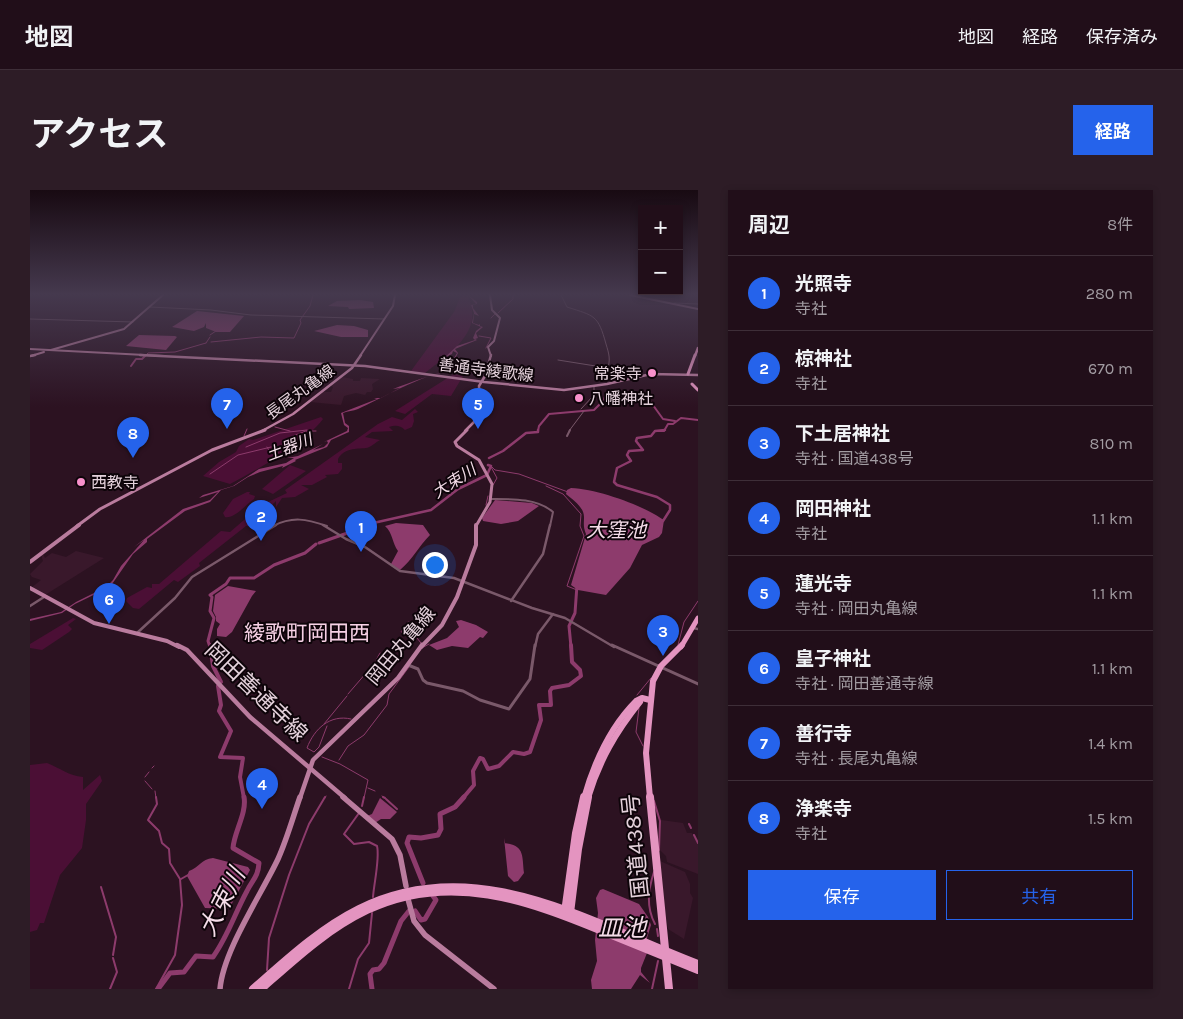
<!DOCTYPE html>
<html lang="ja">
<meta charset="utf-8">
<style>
:root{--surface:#210e19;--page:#2d1c26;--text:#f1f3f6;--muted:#a29ca2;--line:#3e2e38;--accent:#2563eb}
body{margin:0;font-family:Karla,"Noto Sans JP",sans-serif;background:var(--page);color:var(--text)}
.controls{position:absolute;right:15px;top:15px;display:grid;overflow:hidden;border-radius:0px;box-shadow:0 2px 8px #0003}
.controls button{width:45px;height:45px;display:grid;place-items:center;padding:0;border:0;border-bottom:1px solid var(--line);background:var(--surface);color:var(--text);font:25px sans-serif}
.you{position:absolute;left:404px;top:374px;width:18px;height:18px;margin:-12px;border:4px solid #fff;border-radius:50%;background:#1a73e8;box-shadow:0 0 0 8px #1a73e833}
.badge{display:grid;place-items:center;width:32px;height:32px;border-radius:50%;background:var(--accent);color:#fff;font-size:16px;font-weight:700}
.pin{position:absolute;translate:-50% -41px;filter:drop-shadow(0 1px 2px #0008)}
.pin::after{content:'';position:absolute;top:26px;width:18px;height:15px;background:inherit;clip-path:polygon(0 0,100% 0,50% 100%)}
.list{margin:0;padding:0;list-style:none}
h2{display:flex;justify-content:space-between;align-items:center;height:65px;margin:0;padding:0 20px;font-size:21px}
h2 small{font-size:16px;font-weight:400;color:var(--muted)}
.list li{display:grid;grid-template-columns:32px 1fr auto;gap:15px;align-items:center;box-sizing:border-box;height:75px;padding:0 20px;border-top:1px solid var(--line)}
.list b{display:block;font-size:19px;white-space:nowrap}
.list p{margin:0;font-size:16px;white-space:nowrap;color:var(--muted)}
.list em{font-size:16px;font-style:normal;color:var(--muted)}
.actions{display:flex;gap:10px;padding:15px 20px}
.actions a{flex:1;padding:11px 0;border:1px solid var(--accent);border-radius:0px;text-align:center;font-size:18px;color:var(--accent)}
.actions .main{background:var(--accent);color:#fff}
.map{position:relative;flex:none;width:668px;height:799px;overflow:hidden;border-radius:0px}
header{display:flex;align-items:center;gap:30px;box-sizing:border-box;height:70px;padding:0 25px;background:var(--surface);border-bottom:1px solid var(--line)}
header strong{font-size:24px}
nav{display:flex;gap:28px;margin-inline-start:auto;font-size:18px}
.intro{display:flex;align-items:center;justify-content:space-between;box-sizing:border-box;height:120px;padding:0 30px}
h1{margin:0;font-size:35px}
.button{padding:12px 22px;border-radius:0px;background:var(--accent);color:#fff;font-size:18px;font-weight:700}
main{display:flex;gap:30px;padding:0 30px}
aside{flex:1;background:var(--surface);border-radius:0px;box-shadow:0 2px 8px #0003}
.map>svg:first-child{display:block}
.built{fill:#39182b}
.green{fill:#4b0f35}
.water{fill:#8d3b6c}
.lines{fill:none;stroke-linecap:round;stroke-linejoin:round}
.stream-far1{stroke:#8d3b6c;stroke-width:1}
.stream{stroke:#8d3b6c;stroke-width:2}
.river-far5{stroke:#8d3b6c;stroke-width:1}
.river-far4{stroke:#8d3b6c;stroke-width:2}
.river-far3{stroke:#8d3b6c;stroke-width:2.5}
.river-far2{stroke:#8d3b6c;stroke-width:3}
.river-far1{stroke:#8d3b6c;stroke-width:4}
.river{stroke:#8d3b6c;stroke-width:5}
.minor-far3{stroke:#7a596a;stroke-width:1}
.minor-far2{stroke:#7a596a;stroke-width:2}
.minor-far1{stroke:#7a596a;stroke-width:2.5}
.minor{stroke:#7a596a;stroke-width:3}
.major-far5{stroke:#ba7c9e;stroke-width:2}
.major-far4{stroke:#ba7c9e;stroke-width:2.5}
.major-far3{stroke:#ba7c9e;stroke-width:3}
.major-far2{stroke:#ba7c9e;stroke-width:4}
.major-far1{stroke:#ba7c9e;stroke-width:4.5}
.major{stroke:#ba7c9e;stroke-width:5.5}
.highway-far4{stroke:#e494c0;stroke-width:2.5}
.highway-far3{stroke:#e494c0;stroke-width:3}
.highway-far2{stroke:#e494c0;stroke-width:5}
.highway-far1{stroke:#e494c0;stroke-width:6}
.highway{stroke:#e494c0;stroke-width:8}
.poi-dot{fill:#f890cb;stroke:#0d0409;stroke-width:2}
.labels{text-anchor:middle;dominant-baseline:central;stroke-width:4;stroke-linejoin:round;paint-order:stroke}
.far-street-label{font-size:16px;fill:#e4d1db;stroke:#0d0409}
.far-poi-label{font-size:16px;fill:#e4d1db;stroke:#0d0409;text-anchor:start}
.far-water-label{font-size:16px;font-style:italic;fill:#f4dce8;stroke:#0d0409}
.street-label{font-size:19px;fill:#e4d1db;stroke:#0d0409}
.water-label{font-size:20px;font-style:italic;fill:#f4dce8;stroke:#0d0409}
.quarter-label{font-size:21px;fill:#f7d1e5;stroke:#0d0409}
.near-street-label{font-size:22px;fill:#e4d1db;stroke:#0d0409}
.near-water-label{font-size:24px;font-style:italic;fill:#f4dce8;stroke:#0d0409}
</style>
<header>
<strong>地図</strong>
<nav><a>地図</a><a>経路</a><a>保存済み</a></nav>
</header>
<div class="intro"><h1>アクセス</h1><a class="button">経路</a></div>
<main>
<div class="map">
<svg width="668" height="799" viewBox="0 0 668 799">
<rect width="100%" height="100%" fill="#2c1221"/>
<g class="built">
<path d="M 312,187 L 323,189 L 323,191 L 330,191 L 331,188 L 350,189 L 342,194 L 343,199 L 341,202 L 337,202 L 335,205 L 326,203 L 314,206 L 311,215 L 280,212 L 293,202 L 301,202 L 303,197 L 301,196 Z"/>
<path d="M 46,361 L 74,368 L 15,405 L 1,398 L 11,390 L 2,387 L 0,384 L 13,371 L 11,365 L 13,364 L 15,368 L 22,363 L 36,367 Z"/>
<path d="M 631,630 L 653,633 L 657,643 L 662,643 L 668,654 L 668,684 L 637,672 L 636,666 L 630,660 Z"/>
<path d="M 630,671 L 655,682 L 660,694 L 660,703 L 663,708 L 654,749 L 638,739 L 628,680 Z"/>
</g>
<g class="green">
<path d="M 431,105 L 438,105 C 439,110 442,115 442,120 C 446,148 413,168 395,183 L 381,181 L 424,122 Z"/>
<path d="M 424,184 L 433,186 L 421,206 L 402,204 L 375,224 L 365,221 Z"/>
<path d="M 385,219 L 388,222 L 383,224 L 384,231 L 382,237 L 375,240 C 370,235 365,235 359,237 L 363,241 L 342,242 L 335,247 L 350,250 C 346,252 340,258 336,258 C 326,259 314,258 308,269 L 308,273 L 312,273 L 312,279 L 308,284 L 295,285 L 297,287 L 282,295 L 271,295 L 279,299 L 265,307 L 252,308 L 246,317 L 246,311 L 242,315 L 238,312 L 257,303 L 255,300 L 348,234 L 362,227 L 372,230 Z"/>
<path d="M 291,227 L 293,229 C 273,255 230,278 200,294 L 173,286 L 189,272 L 206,262 L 209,256 L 219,249 L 223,250 Z"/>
<path d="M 260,275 L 276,281 L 243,304 L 232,299 Z"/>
<path d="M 217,302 L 220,302 L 219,304 L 225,306 L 224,309 C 216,314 205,329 195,327 L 193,323 L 203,309 Z"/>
<path d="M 235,312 L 238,315 L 228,322 L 238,326 L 233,331 L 231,338 L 216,336 L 169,373 L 170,376 L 148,392 L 144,390 L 109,419 L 103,418 L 96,411 L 97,408 L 117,397 L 122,398 L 122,394 L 129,394 L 191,341 L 200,342 Z"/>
<path d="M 43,428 L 46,429 L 38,435 L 42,439 L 39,442 L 12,460 L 0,458 L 0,454 Z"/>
<path d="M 17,573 C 30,578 39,586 53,587 L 53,600 L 70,585 L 72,591 L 56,614 L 56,630 L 52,658 L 30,685 L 14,733 L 10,733 L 7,740 L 0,742 L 0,575 Z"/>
</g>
<g class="water">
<path d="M 438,105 L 447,112 L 447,114 L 443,115 L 443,118 L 449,126 L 444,124 L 443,133 L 449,135 L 450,134 L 450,136 L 453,137 L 446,143 L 448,148 L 445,149 L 447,150 L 425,159 L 428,163 L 426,167 L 429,167 L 428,172 L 426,168 L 420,171 L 427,178 L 421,183 C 406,177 347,211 328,219 C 323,221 318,221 313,223 L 315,233 L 319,236 L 319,242 L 301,250 L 297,257 L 265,270 L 266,271 L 252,278 L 253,276 L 230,282 L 218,287 L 204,296 L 191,300 L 180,312 L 155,321 L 117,349 L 117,352 L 103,364 L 80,397 L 45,414 L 32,423 L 0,431 L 0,429 L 31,422 L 46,412 L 76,397 L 83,390 L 91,376 L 114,350 L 104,357 L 153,319 L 180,310 L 188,302 L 169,308 L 173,305 L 203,296 L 229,279 L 256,273 L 264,268 L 257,268 L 268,266 L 293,254 L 283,260 L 294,257 L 298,253 L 297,251 L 294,252 L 317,241 L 318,238 L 314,235 L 311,223 L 347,209 L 344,208 L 351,208 L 370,198 L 363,199 C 382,192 401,184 422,181 L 425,178 L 418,171 L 424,168 L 427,163 L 423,161 L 422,164 L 414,168 L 427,156 L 445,150 L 443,148 L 446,141 L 451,137 L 442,133 L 444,123 L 441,115 L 446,114 Z"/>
<path d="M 330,110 L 343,112 L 344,118 L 319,119 L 318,117 L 298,116 L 307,111 Z"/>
<path d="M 167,121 L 214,126 L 200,142 L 186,142 L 176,138 L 176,133 L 174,137 L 164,141 L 142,137 Z"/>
<path d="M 307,135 L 324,136 L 338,140 L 338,147 L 311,147 L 284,141 Z"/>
<path d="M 109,145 L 145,146 L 147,147 L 136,160 L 96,156 Z"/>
<path d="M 541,298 C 565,299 603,312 624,324 C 628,326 630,328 634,330 L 632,343 L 629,347 L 612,355 L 600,378 L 576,405 L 548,400 L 541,395 L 556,344 C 553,337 554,334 554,327 C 554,317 543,310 536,304 L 537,300 Z"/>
<path d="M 465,310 L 502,313 L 509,316 L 488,331 L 471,334 L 453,331 L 452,328 Z"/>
<path d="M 366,333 L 393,335 L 400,345 C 389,356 383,369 370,380 L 361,374 L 368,361 C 362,353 363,343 355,336 Z"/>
<path d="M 198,396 L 226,401 L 222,406 L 202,442 L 196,447 L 187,446 L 187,439 L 190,434 L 186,431 L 186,427 L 183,421 L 185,405 Z"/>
<path d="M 431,430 L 446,435 L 458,442 L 453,448 L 450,447 L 438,458 L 422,456 L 407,460 L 399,455 L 417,448 L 429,437 L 426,431 Z"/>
<path d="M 350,608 L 367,622 L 360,629 L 351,629 L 345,633 L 337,626 L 342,624 Z"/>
<path d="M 474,648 L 474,653 C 495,655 492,666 494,683 L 488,691 L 484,692 L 478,686 Z"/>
<path d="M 183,668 L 218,677 L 220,680 L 199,719 L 175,718 L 157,686 L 159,681 C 169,678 171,669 183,668 Z"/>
<path d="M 573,699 L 609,714 L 618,727 L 621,735 L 617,748 L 617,763 L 611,778 L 611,782 L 620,793 L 610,785 L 601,799 L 562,799 L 561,790 L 567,771 L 565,750 L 568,723 L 566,708 L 570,700 Z"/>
</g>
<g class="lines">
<g class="stream-far1">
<path d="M 180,145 L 186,141"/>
<path d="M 449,146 L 461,148 L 456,158"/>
<path d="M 176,153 L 180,147"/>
<path d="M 245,237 L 260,241"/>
<path d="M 214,246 L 217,239"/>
<path d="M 263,246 L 276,241 L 286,241"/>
<path d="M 216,257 L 250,243 L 277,240"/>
<path d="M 237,257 L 240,262 L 248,262"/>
<path d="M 461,277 L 467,288 L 463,295"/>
<path d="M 462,277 L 465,280 L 489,284 L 538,302"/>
<path d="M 180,284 L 208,265 L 241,257"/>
<path d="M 516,296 L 533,304 L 551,324 L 550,336 L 554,346 L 537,396 L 547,400"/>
<path d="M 456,315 L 458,306"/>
<path d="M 378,432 L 371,442 L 387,448 L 391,453"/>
<path d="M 648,455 L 654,432 L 668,411"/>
<path d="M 392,458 L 399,454"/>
<path d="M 345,472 L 350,463"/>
<path d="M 318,504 L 343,475"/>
<path d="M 607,505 L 621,488"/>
<path d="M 609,518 L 606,542 L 613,556"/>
<path d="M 294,534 L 317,506"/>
<path d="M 297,536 L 289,557 L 284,562 L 277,558 C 284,539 300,524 321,529"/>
<path d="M 292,567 L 310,574 L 338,590 L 334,608"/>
<path d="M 309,570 L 318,556 L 334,545 L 357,515 L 359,504 L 379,477"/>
<path d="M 122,578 L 124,576"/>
<path d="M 115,587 L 119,582"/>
<path d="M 115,591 L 122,599"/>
<path d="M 338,598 L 345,601"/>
<path d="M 125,601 L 126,608"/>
<path d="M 352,606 L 355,608"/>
<path d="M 295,608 L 296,606"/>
</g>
<g class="stream">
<path d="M 126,607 L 127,614 L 118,630 L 129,641 L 132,653 L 139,659 L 140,673 L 150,689 L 152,715 L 145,765 L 126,799"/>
<path d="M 353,607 L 355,608"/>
<path d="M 356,609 L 367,619"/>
<path d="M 624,611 L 630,631 L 629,660"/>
<path d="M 332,616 L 334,607"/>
<path d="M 329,623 L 314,644 L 324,654 L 339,652 L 347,656 C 350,668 344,693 343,707"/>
<path d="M 659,634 L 661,638"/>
<path d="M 664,645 L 668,653"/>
<path d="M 624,682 C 618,700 616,717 625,734"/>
<path d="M 151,689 L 158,685"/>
<path d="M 71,697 L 86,747 L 83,765"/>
<path d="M 627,739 L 628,746"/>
<path d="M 237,780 L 239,748 L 259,685 L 279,634 L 295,607"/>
<path d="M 80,799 L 87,782 L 83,768"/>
<path d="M 319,799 L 328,769 L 339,753 L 342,723"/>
<path d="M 622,799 L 628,771"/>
</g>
<g class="river-far5">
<path d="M 468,123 L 483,109 L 483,105"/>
<path d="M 461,128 L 465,124"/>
<path d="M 181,152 L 231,147 L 264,148 L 271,133 L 270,130 L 280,116 L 283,105"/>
<path d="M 115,166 L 118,163 L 145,162 L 176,153"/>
</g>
<g class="river-far4">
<path d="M 101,176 L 106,169 L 112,169 L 116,165"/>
<path d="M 508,241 L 509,236 L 519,224 L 564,220 L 574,210 L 576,203 L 620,211 L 633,229 L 645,231"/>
<path d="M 625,241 L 634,241 L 638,234 L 643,234 L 651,228 L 668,230"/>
</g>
<g class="river-far3">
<path d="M 459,268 L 473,261 L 496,243 L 508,242 L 508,240"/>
<path d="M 631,331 L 633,331 L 640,320 L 640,315 L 627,307 L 587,295 L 584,292 L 587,278 L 601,271 L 597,265 L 599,261 L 613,260 L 606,251 L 607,248 L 621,246 L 625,241 L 635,240"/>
<path d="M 330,336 L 401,320 L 428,299 L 457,285 L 461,276 L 458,275"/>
</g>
<g class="river-far2">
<path d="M 289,353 L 326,340 L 334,335"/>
<path d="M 180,457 L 178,451 L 184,428 L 180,421 L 182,407 L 180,405 L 196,394 L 200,388 L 224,388 L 244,375 L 275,363 L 286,354"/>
<path d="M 541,457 L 539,436 L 545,423 L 547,395"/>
</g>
<g class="river-far1">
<path d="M 180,455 L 183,476 L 191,492"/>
<path d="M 188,496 L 191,515 L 189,521 L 201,541 L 190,567 L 213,568 L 210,587 L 214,608"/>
<path d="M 433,608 L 444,595 L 443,581 L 450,568 L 453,569 L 458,579 L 469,576 L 483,562 L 494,564 L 500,562 L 511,530 L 509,515 L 521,515 L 520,501 L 522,498 L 539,495 L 551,486 L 550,480 L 542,472 L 541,455"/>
</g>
<g class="river">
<path d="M 393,693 L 377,653 L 379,647 L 391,648 L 408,645 L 411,639 L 410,624 L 425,617 L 434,607"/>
<path d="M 385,721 L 391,730 L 395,729 L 406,710 L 403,706"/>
<path d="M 128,799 L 140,783 L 154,782 L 166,766 L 183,767 C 198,746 205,723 217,701 C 223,689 228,687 229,673 L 203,658 C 204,642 217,623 214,607"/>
<path d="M 342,799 L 340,784 L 343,780 L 349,779 L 354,773 L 371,731 L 379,721"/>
</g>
<g class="minor-far3">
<path d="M 531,105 L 537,117 C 565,126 568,125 576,154 C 579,164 581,170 577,180 L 594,190"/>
<path d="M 644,113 L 668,114"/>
<path d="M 120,117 L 181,120 L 221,125 L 354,129"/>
<path d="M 0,129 L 103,132"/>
<path d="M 528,170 L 578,178"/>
<path d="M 551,219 L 564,205 L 564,197"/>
<path d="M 539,241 L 554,221"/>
</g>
<g class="minor-far2">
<path d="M 537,246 L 540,240"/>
<path d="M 461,309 C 481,309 507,308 523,322 L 520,336"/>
<path d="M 243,336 C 263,326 276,329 297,336"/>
</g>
<g class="minor-far1">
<path d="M 293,335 L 316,349 L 335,357 L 370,381 L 424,388 L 502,418 L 535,428 L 584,457"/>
<path d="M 481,411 L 513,364 L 520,335"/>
<path d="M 0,416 L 14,407"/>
<path d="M 663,438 L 668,439"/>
<path d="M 107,443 L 145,408 L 162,387 L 246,335"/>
<path d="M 505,457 L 508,444 L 523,424"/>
</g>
<g class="minor">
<path d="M 582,455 L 668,494"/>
<path d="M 378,475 L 388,479 L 393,490 L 397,493 L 433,501 L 450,510 L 479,519 L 500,489 L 505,455"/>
</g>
<g class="major-far5">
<path d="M 460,105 L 462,120 L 470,128 L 464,151 L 458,157 L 461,166"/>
<path d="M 600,105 L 668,119"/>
<path d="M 0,159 L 134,166"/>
<path d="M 21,160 L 94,139 L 133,105"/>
<path d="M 1,166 L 14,162"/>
<path d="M 330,166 L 363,116 L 365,105"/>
</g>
<g class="major-far4">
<path d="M 110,165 L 335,176 L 454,192 L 534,200 L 577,194 L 621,184 L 668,185"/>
<path d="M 0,166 L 5,165"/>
<path d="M 232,241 L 263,224 L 322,178 L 331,165"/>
<path d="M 435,241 L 450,226 L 449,196 L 455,186 L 461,165"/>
</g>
<g class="major-far3">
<path d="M 437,240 L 425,252 L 427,256 L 449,270 L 462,294 L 460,312 L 446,336"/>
<path d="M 47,336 L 70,319 L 182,260 L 235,240"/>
</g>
<g class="major-far2">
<path d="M 0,372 L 49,335"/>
<path d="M 0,398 L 64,433 L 137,451 L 149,457"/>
<path d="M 391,457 L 412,435 L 427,407 L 446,355 L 446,335"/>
</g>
<g class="major-far1">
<path d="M 147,455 L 157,460 L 220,527 L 315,608"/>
<path d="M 270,608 L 283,570 L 368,488 L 392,455"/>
</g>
<g class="major">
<path d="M 313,607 L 362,649 L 370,665 L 376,696"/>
<path d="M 378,709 L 384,731 L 395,745 L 464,799"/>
<path d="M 190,799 C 193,761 231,705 248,669 C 257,649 263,627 270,607"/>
</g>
<path class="highway-far4" d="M 665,166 L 668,158"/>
<g class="highway-far3">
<path d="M 658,184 L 665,165"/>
<path d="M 662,194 L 668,200"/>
</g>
<path class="highway-far2" d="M 651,457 L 668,428"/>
<g class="highway-far1">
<path d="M 554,608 C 564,573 580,537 606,511 L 612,508 L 620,510"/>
<path d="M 558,608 C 569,571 586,542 610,512"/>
<path d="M 620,608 L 616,563 L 623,491 L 631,476 L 652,455"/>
</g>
<g class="highway">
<path d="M 620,607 L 639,799"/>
<path d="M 535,722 L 546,643 L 554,607"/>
<path d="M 540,723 L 548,659 L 558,607"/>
<path d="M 223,799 C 256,770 289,739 329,719 C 446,661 558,732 668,774"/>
<path d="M 231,799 C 264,770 297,739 337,720 C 420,681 497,710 577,743 C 607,755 638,768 668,780"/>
</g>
</g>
<linearGradient id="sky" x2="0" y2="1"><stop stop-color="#180a12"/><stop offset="0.48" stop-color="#45394e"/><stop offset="1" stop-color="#45394e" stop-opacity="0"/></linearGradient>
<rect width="668" height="217" fill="url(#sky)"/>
<g class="poi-dot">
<circle cx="622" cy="183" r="5"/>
<circle cx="549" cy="208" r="5"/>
<circle cx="51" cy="292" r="5"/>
</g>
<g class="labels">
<g class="far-street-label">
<text transform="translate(456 180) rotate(7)">善通寺綾歌線</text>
<text transform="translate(270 202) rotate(-36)">長尾丸亀線</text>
</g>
<g class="far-poi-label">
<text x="612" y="183" text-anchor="end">常楽寺</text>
<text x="559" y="208">八幡神社</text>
<text x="61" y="292">西教寺</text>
</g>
<g class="far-water-label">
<text transform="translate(259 257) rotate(-21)">土器川</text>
<text transform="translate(424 291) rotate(-33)">大束川</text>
</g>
<g class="street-label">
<text transform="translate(371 456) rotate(-50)">岡田丸亀線</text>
</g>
<g class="water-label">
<text x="586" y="340">大窪池</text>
</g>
<g class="quarter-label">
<text x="277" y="443">綾歌町岡田西</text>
</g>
<g class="near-street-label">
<text transform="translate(226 502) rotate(44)">岡田善通寺線</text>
<text transform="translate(606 656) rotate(-96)">国道438号</text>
</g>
<g class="near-water-label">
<text transform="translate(192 712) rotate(-63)">大束川</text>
<text x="592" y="738">皿池</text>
</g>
</g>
</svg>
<div class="controls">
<button>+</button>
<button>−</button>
</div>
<div class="you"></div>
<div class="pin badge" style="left:331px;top:362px">1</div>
<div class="pin badge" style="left:231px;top:351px">2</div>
<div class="pin badge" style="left:633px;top:466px">3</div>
<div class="pin badge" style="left:232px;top:619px">4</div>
<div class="pin badge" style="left:448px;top:239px">5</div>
<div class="pin badge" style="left:79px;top:434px">6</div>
<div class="pin badge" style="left:197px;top:239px">7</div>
<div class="pin badge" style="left:103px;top:268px">8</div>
</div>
<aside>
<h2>周辺<small>8件</small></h2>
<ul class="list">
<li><span class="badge">1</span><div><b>光照寺</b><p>寺社</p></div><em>280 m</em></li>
<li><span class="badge">2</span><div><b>椋神社</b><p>寺社</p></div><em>670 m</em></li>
<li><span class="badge">3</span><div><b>下土居神社</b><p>寺社 · 国道438号</p></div><em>810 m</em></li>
<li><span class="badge">4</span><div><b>岡田神社</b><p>寺社</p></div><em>1.1 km</em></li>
<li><span class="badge">5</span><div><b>蓮光寺</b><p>寺社 · 岡田丸亀線</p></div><em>1.1 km</em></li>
<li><span class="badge">6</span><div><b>皇子神社</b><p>寺社 · 岡田善通寺線</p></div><em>1.1 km</em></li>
<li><span class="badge">7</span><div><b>善行寺</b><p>寺社 · 長尾丸亀線</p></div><em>1.4 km</em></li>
<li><span class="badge">8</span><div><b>浄楽寺</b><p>寺社</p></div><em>1.5 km</em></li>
</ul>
<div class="actions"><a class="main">保存</a><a>共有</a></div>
</aside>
</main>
